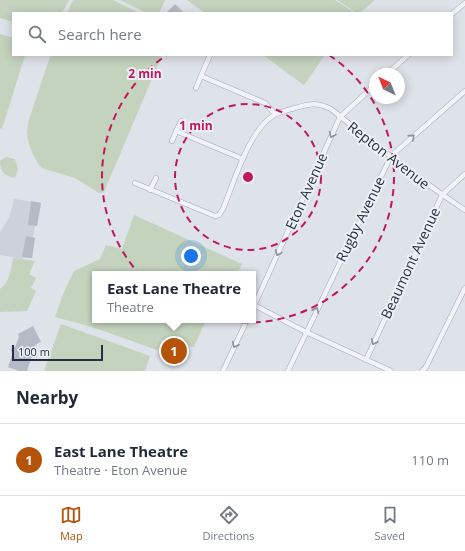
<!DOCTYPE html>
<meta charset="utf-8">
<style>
:root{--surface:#fff;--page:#f2f2f3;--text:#1f2937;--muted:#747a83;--line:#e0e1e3;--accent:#b45309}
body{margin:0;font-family:"Open Sans",sans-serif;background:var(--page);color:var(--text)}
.compass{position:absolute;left:369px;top:68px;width:36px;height:36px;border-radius:50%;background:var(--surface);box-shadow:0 2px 10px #0003;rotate:317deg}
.scale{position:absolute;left:12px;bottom:10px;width:91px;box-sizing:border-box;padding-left:4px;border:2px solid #262f41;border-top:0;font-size:11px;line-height:14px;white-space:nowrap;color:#262f41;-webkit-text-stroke:3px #edf1f6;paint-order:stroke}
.you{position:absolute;left:191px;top:256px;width:14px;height:14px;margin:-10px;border:3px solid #fff;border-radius:50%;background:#1a73e8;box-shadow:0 0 0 6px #1a73e833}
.badge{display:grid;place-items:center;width:26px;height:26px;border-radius:50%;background:var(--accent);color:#fff;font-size:13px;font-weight:700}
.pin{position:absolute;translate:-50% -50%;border:2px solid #fff;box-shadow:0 1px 4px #0006}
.popup{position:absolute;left:92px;top:271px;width:164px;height:52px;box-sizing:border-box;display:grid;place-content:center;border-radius:0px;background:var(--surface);filter:drop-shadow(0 1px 3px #0005);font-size:13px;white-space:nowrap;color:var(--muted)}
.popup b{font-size:15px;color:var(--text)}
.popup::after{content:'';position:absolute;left:50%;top:100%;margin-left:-8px;border:8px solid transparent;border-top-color:var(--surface)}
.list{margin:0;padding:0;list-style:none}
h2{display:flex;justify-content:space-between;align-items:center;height:52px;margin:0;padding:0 16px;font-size:17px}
h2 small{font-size:13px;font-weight:400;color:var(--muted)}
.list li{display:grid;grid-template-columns:26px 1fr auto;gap:12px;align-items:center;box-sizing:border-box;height:72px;padding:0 16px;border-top:1px solid var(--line)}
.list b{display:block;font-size:15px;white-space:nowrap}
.list p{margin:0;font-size:13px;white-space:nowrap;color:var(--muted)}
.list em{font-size:13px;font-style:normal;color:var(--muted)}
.icon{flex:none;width:22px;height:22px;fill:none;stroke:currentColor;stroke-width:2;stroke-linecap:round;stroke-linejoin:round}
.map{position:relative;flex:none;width:465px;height:371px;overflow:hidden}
.search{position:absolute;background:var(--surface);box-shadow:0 2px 10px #0003;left:12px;right:12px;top:12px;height:44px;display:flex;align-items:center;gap:10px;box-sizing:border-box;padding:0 14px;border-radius:0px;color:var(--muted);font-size:15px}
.sheet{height:124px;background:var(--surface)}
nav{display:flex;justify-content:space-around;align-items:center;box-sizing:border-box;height:56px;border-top:1px solid var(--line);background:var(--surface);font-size:11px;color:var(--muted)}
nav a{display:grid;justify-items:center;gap:2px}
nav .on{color:var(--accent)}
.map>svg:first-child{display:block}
.built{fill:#ccd1db}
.green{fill:#c3d3be}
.building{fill:#b5bbc6}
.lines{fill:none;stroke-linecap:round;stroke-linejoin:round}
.minor-casing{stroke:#a3a9b3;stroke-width:5.5}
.minor{stroke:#f1f3f7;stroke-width:4.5}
.oneway{stroke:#8c919c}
.ring{fill:none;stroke:#c2185b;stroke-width:2;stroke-dasharray:7 5}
.labels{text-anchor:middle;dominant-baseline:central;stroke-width:4;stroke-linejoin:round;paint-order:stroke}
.street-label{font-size:14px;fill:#262f41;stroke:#edf1f6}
.centre{fill:#c2185b;stroke:#edf1f6;stroke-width:2}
.ring-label{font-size:12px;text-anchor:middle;font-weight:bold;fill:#c2185b;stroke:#edf1f6;stroke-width:4;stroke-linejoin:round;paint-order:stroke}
</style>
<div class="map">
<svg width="465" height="371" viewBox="0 0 465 371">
<rect width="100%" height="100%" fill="#dee2e9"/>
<path class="built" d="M 14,199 L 41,203 L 37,226 L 35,226 L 33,237 L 35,238 L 32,258 L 23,257 L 23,259 L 0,255 L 0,232 L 9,218 Z"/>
<g class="green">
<path d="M 0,0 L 69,0 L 62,13 L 13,13 L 13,22 L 0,18 Z"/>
<path d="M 73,0 L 113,0 L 139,13 L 67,13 Z"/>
<path d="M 120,0 L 165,0 L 159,13 L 147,13 Z"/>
<path d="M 187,0 L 335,0 L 355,13 L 205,13 Z"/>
<path d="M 337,0 L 375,0 L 360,13 L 357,13 Z"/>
<path d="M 0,34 L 13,38 L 13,55 L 25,55 L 2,129 L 0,128 Z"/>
<path d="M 51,55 L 162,55 L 104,192 L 99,193 L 75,178 L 42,168 C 35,162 27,141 27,132 C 28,121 32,111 35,102 C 40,86 45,70 51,55 Z"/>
<path d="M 263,55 L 325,55 L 304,85 Z"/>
<path d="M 6,157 L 15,159 L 18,169 L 15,178 C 5,176 0,172 0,161 Z"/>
<path d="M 134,215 L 242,264 L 237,274 L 95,274 L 95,320 L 206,320 L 194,347 L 162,340 L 157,350 L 92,327 L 55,317 L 64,292 L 74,271 L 100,259 L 106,245 L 122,249 Z"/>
<path d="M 13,258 L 35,261 L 29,274 L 36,278 L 31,288 L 36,291 L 27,311 L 0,312 L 0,289 C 10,282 11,270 13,258 Z"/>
<path d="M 61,324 L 150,356 L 145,371 L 44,371 Z"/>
</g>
<g class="building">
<path d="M 175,4 L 184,13 L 166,13 Z"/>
<path d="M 31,201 L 41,203 L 37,226 L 28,225 Z"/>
<path d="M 26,236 L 35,238 L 32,258 L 22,257 Z"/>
<path d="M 33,326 L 41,342 L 36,344 L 27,371 L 19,371 L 8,367 L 13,352 L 11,351 L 12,346 L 15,347 L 19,337 L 18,334 Z"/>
<path d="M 165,342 L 189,347 L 184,361 L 166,358 L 159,355 Z"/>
</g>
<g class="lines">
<g class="minor-casing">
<g id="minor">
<path d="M 452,14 L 465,3"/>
<path d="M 210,55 L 201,76 L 265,103 L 275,114"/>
<path d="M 387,74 L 408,55"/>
<path d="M 196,88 L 201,76"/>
<path d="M 176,131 L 243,159"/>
<path d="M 172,141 L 181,121"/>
<path d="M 135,183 L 215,216 L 219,215 L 223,209 C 234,182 249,130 274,115 C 280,112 288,110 295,108 C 310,104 316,102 331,109 C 374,144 418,179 465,210"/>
<path d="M 150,190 L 156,178"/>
<path d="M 254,305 L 306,332 L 391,371"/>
<path d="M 253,308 L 340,117 L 375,85"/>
<path d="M 366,360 L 442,195 L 465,174"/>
<path d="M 223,371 L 247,320"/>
<path d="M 288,371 L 391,156 L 465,91"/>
<path d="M 422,371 L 426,367 L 465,288"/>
</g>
</g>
<use href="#minor" class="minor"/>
</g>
<defs><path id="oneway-chevron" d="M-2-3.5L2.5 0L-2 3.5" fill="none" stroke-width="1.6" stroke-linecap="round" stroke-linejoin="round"/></defs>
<g class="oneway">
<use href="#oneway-chevron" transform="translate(332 135) rotate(114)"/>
<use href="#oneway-chevron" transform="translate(412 137) rotate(-42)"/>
<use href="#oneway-chevron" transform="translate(278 253) rotate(114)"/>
<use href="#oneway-chevron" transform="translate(316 310) rotate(-64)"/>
<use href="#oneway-chevron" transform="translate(374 342) rotate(115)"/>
<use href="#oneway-chevron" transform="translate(235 345) rotate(116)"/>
</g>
<g class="ring">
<circle cx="248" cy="177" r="73"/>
<path d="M329 55A146 146 0 1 1 167 55"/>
</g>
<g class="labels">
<g class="street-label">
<text transform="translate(389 155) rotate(38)">Repton Avenue</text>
<text transform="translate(306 191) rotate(-66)">Eton Avenue</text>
<text transform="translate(360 219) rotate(-64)">Rugby Avenue</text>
<text transform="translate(410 263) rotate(-65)">Beaumont Avenue</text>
</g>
</g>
<circle cx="248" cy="177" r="6" class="centre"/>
<g class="ring-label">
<text x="145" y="78">2 min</text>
<text x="196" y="130">1 min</text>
</g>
</svg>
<svg class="compass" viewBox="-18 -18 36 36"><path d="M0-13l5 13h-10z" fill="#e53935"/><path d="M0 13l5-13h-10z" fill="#747a83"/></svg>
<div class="scale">100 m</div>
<div class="you"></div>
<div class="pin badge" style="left:174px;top:351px">1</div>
<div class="popup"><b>East Lane Theatre</b>Theatre</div>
<div class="search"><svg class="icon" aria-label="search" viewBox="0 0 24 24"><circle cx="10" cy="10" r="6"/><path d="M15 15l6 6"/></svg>Search here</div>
</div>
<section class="sheet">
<h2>Nearby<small></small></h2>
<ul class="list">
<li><span class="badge">1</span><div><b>East Lane Theatre</b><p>Theatre · Eton Avenue</p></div><em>110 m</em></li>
</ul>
</section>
<nav>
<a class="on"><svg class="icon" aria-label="map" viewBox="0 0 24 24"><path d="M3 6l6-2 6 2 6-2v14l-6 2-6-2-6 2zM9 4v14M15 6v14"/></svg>Map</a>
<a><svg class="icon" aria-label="directions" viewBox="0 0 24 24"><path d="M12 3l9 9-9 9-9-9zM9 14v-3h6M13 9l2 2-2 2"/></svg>Directions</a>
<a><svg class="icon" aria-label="saved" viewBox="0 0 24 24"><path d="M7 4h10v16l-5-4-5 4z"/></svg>Saved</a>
</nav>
